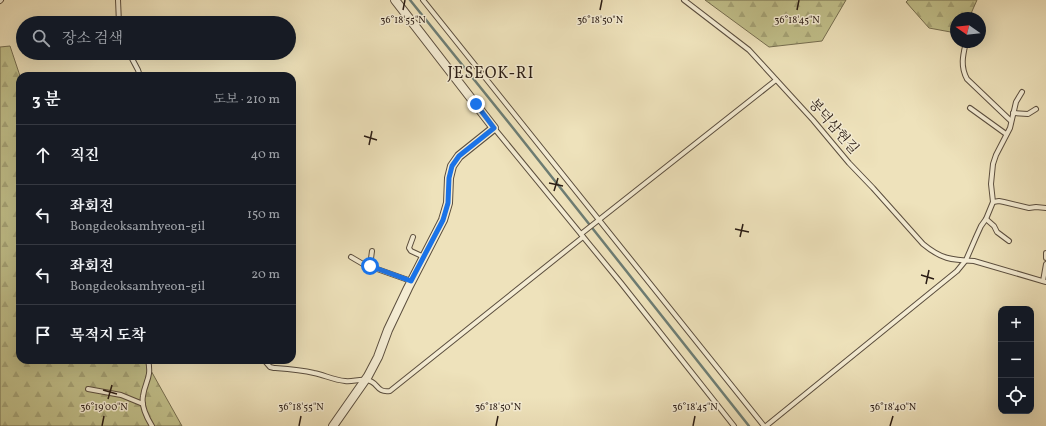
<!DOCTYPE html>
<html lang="ko">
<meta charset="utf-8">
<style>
:root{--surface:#171b24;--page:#20242c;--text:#f1f3f6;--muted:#9ea1a6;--line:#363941}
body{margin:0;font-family:Vollkorn,"Noto Serif KR",serif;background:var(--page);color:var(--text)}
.controls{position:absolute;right:12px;bottom:12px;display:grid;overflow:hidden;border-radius:8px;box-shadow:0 4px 16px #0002}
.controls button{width:36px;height:36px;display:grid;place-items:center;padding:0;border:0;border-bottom:1px solid var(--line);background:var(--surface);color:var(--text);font:20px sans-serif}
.compass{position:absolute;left:950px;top:12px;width:36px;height:36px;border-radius:50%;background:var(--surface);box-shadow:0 4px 16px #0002;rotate:284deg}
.stop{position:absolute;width:12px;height:12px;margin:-9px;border:3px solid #1a73e8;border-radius:50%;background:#fff}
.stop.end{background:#1a73e8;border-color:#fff;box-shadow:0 1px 4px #0008}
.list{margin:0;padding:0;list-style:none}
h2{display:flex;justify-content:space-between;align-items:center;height:52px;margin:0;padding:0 16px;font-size:17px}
h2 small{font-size:13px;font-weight:400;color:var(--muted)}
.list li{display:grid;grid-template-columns:26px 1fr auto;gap:12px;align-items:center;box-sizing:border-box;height:60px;padding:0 16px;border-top:1px solid var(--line)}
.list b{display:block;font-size:15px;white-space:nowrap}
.list p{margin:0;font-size:13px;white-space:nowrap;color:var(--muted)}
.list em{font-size:13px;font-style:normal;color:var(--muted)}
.icon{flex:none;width:22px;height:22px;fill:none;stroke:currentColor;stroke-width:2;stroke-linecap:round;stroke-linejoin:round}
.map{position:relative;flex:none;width:1046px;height:426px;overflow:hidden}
.search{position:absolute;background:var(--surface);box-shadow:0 4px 16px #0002;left:16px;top:16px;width:280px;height:44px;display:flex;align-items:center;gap:10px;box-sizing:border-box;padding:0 14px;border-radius:22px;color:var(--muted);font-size:15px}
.panel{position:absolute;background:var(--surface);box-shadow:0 4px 16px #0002;left:16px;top:72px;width:280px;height:292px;border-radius:12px}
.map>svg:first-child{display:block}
.forest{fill:url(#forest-firs);stroke:#766e50}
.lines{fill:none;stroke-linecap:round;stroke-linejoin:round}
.stream{stroke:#6d7d74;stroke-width:2.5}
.lane-casing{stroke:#5b4e3e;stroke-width:6}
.street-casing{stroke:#5b4e3e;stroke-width:10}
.lane{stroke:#f4ecd3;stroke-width:4}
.street{stroke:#f4ecd3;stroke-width:8}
.route{stroke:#1a73e8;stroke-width:5}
.ticks{fill:none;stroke:#2a1c14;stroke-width:1.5}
.labels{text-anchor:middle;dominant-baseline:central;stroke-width:3;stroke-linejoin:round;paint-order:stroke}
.street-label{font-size:14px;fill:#2a1c14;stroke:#f4ecd3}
.quarter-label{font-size:16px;letter-spacing:1px;fill:#2a1c14;stroke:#f4ecd3}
.ticks-label{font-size:10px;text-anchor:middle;fill:#2a1c14;stroke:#f4ecd3;stroke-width:3;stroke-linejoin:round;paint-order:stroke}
</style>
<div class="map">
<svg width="1046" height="426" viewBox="0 0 1046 426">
<defs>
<pattern id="forest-firs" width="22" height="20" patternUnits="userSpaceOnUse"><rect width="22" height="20" fill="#c1c08b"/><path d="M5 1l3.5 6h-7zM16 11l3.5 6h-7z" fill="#a6a477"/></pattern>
</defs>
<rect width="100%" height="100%" fill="#eee2bb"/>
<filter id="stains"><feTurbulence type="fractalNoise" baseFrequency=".005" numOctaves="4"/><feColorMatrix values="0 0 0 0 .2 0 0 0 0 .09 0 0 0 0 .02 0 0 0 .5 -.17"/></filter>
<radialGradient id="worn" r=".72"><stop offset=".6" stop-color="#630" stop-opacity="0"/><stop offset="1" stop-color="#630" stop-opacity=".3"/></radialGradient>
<g class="forest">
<path d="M 705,0 L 846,0 L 822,41 L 769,47 Z"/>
<path d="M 908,0 L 977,0 L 969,18 L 956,18 L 956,33 L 929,28 L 906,2 Z"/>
<path d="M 10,46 L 20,76 L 20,360 L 145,360 L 182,426 L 0,426 L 0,47 Z"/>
</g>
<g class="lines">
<path class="stream" d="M 410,0 L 513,128 L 749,426"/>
<g class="lane-casing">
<g id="lane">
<path d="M 118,0 L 119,23"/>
<path d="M 423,0 L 764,426"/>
<path d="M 684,0 L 749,50 L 813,120 L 849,163 L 873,188 L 923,244 C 941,259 951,260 974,261 L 1046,282"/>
<path d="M 0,1 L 1,0"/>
<path d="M 966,42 C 963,55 960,66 967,79 L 1011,121"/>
<path d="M 129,53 L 138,70 L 140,76"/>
<path d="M 970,108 L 1006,134"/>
<path d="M 1013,113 L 1028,114 L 1036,109"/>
<path d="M 494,128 L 621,283 L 734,426"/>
<path d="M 993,202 L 999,201 L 1004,202 L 1029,208 L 1036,207 L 1046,208"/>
<path d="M 986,219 L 994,226 L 997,232 L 1009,241"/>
<path d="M 581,234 L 776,80"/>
<path d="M 413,237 L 409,248 L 411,251 L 424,257"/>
<path d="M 1046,253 L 1046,258"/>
<path d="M 351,257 L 363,264 L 411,281"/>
<path d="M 370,266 L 372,251"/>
<path d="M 1043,281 L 1046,264"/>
<path d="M 148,360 C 152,378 145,381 143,396 C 141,406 147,418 152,426"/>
<path d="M 264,360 L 270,367 L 274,368 C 287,369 301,370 314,373 C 324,375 334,380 345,381 C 352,382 359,379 366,380 C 379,381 375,393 390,391 L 583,237"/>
<path d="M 88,389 L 121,395 L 143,404"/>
<path d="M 766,426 L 957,271 L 966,260 L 976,237 L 981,226 L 986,219 L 993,202 L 991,184 L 993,164 L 996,155 L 1010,128 L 1016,102 L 1022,92"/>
</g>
</g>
<g class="street-casing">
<path id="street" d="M 333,426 L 368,376 L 378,357 L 388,330 L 408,288 L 443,220 L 448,203 L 449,178 L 452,166 L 459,156 L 494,128 L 395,0"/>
</g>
<use href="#lane" class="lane"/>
<use href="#street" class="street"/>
</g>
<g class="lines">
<path class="route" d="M 370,266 L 411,281 L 443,220 L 448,203 L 449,178 L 452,166 L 459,156 L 494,128 L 476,104"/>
</g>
<path class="ticks" d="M 403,10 L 405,0M 600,10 L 602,0M 797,10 L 799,0M 364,136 L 377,140M 369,145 L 372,131M 549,183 L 563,186M 554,191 L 558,178M 735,229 L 749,232M 740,237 L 743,224M 921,275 L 934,279M 926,284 L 929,270M 103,390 L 117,394M 108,399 L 112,385M 102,426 L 104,416M 299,426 L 301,416M 496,426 L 498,416M 693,426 L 695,416M 890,426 L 893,416"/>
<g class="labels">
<g class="street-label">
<text transform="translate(833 127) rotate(49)">봉덕삼현길</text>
</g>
<g class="quarter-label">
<text x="491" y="74">JESEOK-RI</text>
</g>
</g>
<g class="ticks-label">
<text x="403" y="23">36°18'55"N</text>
<text x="600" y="23">36°18'50"N</text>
<text x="797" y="23">36°18'45"N</text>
<text x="104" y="410">36°19'00"N</text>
<text x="301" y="410">36°18'55"N</text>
<text x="498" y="410">36°18'50"N</text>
<text x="695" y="410">36°18'45"N</text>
<text x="893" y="410">36°18'40"N</text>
</g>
<rect width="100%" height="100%" filter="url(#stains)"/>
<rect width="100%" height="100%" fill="url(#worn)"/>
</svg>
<div class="controls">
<button>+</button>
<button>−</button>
<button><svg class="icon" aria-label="locate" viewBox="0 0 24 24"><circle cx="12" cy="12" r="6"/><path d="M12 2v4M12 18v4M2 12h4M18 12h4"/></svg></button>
</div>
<svg class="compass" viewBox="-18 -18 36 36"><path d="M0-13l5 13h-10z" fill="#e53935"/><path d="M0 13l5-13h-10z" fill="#9ea1a6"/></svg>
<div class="stop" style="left:370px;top:266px"></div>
<div class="stop end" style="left:476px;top:104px"></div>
<div class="search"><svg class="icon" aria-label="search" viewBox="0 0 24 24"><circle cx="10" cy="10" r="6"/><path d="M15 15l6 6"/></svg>장소 검색</div>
<section class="panel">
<h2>3 분<small>도보 · 210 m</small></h2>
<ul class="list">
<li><svg class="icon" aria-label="ahead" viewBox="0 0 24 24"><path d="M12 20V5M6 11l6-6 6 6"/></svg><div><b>직진</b></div><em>40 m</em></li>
<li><svg class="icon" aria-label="left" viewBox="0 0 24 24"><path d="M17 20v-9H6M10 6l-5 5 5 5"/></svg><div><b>좌회전</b><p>Bongdeoksamhyeon-gil</p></div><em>150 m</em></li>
<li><svg class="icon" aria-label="left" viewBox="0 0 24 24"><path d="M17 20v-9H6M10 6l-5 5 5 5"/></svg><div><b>좌회전</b><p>Bongdeoksamhyeon-gil</p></div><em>20 m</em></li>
<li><svg class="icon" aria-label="arrive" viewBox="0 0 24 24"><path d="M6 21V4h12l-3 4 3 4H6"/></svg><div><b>목적지 도착</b></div></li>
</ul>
</section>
</div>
